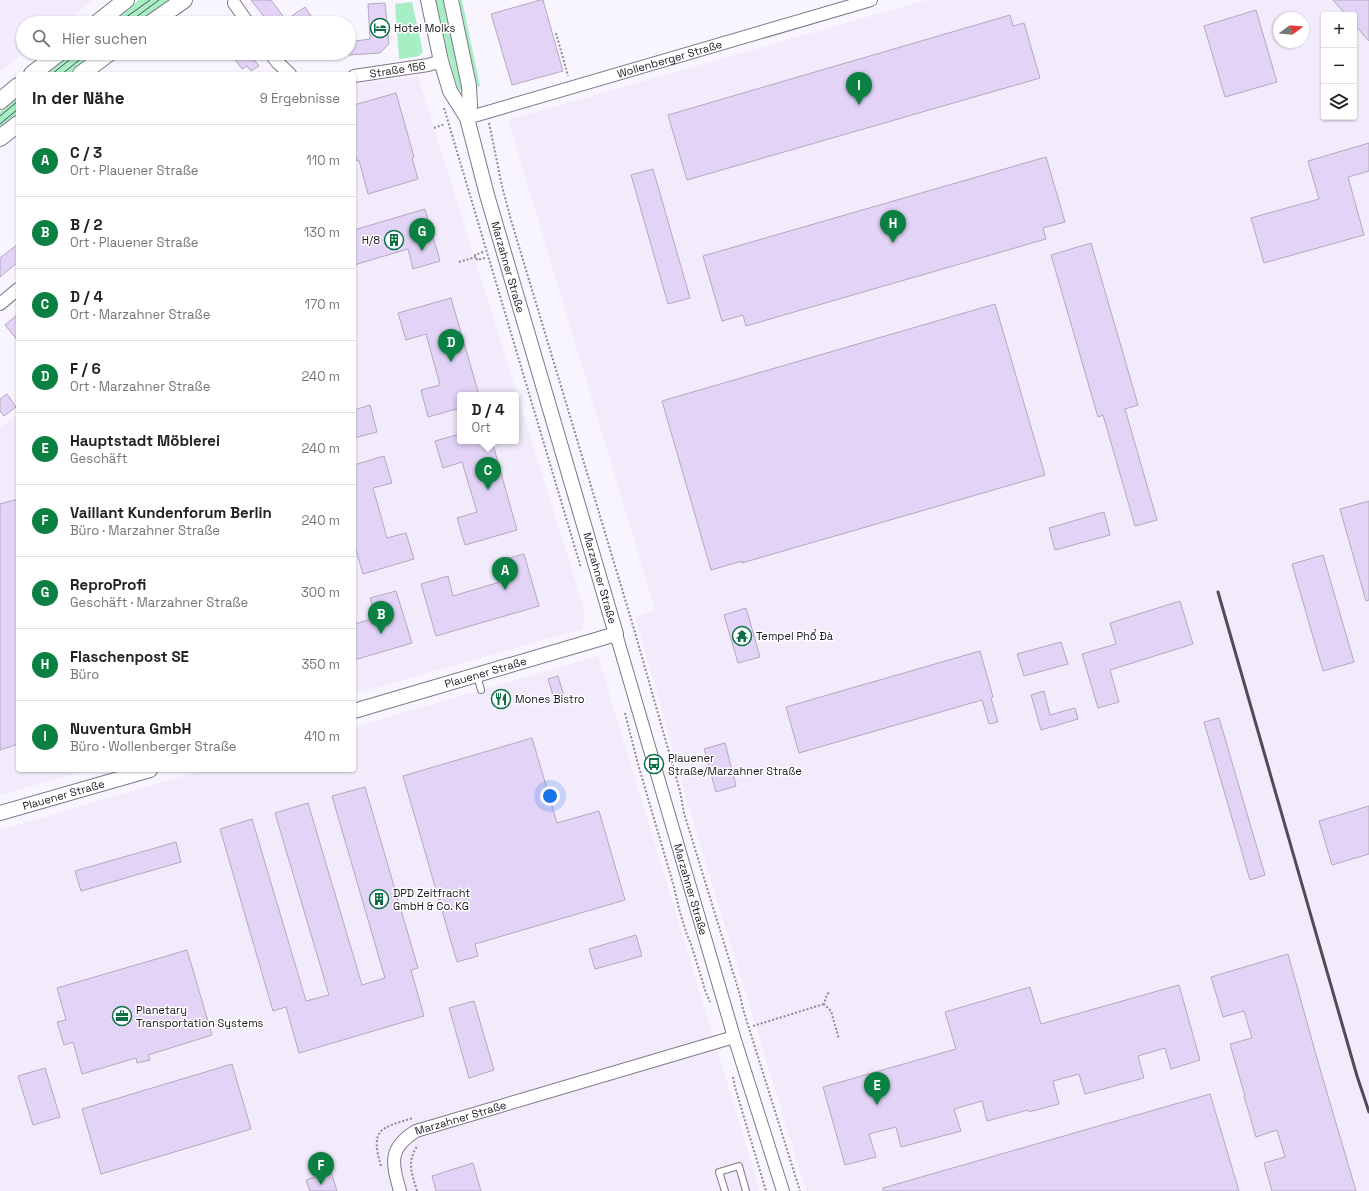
<!DOCTYPE html>
<html lang="de">
<meta charset="utf-8">
<style>
:root{--surface:#fff;--page:#f6f6f6;--text:#222;--muted:#767676;--line:#e0e0e0;--accent:#0b8043}
body{margin:0;font-family:"Space Grotesk",sans-serif;background:var(--page);color:var(--text)}
.controls{position:absolute;right:12px;top:12px;display:grid;overflow:hidden;border-radius:4px;box-shadow:0 1px 3px #0004}
.controls button{width:36px;height:36px;display:grid;place-items:center;padding:0;border:0;border-bottom:1px solid var(--line);background:var(--surface);color:var(--text);font:20px sans-serif}
.compass{position:absolute;left:1273px;top:12px;width:36px;height:36px;border-radius:50%;background:var(--surface);box-shadow:0 1px 3px #0004;rotate:74deg}
.you{position:absolute;left:550px;top:796px;width:14px;height:14px;margin:-10px;border:3px solid #fff;border-radius:50%;background:#1a73e8;box-shadow:0 0 0 6px #1a73e833}
.badge{display:grid;place-items:center;width:26px;height:26px;border-radius:50%;background:var(--accent);color:#fff;font-size:13px;font-weight:700}
.pin{position:absolute;translate:-50% -33px;filter:drop-shadow(0 1px 2px #0008)}
.pin::after{content:'';position:absolute;top:21px;width:14px;height:12px;background:inherit;clip-path:polygon(0 0,100% 0,50% 100%)}
.popup{position:absolute;left:457px;top:392px;width:62px;height:52px;box-sizing:border-box;display:grid;place-content:center;border-radius:4px;background:var(--surface);filter:drop-shadow(0 1px 3px #0005);font-size:13px;white-space:nowrap;color:var(--muted)}
.popup b{font-size:15px;color:var(--text)}
.popup::after{content:'';position:absolute;left:50%;top:100%;margin-left:-8px;border:8px solid transparent;border-top-color:var(--surface)}
.list{margin:0;padding:0;list-style:none}
h2{display:flex;justify-content:space-between;align-items:center;height:52px;margin:0;padding:0 16px;font-size:17px}
h2 small{font-size:13px;font-weight:400;color:var(--muted)}
.list li{display:grid;grid-template-columns:26px 1fr auto;gap:12px;align-items:center;box-sizing:border-box;height:72px;padding:0 16px;border-top:1px solid var(--line)}
.list b{display:block;font-size:15px;white-space:nowrap}
.list p{margin:0;font-size:13px;white-space:nowrap;color:var(--muted)}
.list em{font-size:13px;font-style:normal;color:var(--muted)}
.icon{flex:none;width:22px;height:22px;fill:none;stroke:currentColor;stroke-width:2;stroke-linecap:round;stroke-linejoin:round}
.map{position:relative;flex:none;width:1369px;height:1191px;overflow:hidden}
.search{position:absolute;background:var(--surface);box-shadow:0 1px 3px #0004;left:16px;top:16px;width:340px;height:44px;display:flex;align-items:center;gap:10px;box-sizing:border-box;padding:0 14px;border-radius:22px;color:var(--muted);font-size:15px}
.panel{position:absolute;background:var(--surface);box-shadow:0 1px 3px #0004;left:16px;top:72px;width:340px;height:700px;border-radius:4px}
.map>svg:first-child{display:block}
.built{fill:#f2ebfc;fill-rule:evenodd}
.green{fill:#a6eec4}
.building{fill:#e3d4f7;stroke:#b2a9bd}
.lines{fill:none;stroke-linecap:round;stroke-linejoin:round}
.service-casing{stroke:#7f7789;stroke-width:8}
.minor-casing{stroke:#7f7789;stroke-width:14}
.tertiary-casing{stroke:#7f7789;stroke-width:16}
.secondary-casing{stroke:#7f7789;stroke-width:18}
.path{stroke:#8e8a92;stroke-width:2;stroke-dasharray:2 2;stroke-linecap:butt}
.service{stroke:#fff;stroke-width:6}
.minor{stroke:#fff;stroke-width:12}
.tertiary{stroke:#fff;stroke-width:14}
.secondary{stroke:#fff;stroke-width:16}
.tram{stroke:#504c54;stroke-width:1}
.rail{stroke:#504c54;stroke-width:3}
.labels{text-anchor:middle;dominant-baseline:central;stroke-width:3;stroke-linejoin:round;paint-order:stroke}
.poi-label{font-size:11px;fill:#1c1820;stroke:#fff;text-anchor:start}
.street-label{font-size:11px;fill:#1c1820;stroke:#fff}
</style>
<div class="map">
<svg width="1369" height="1191" viewBox="0 0 1369 1191">
<rect width="100%" height="100%" fill="#f9f5fe"/>
<g class="built">
<path d="M 0,0 L 93,0 L 63,23 L 23,23 L 23,53 L 24,53 L 0,71 Z"/>
<path d="M 926,0 L 1369,0 L 1369,1191 L 806,1191 L 687,802 L 659,699 L 635,617 L 655,610 L 508,120 ZM 1324,15 L 1354,15 L 1354,117 L 1324,117 ZM 1279,18 L 1303,18 L 1303,42 L 1279,42 Z"/>
<path d="M 418,76 L 585,612 L 582,629 L 354,694 L 354,84 ZM 460,395 L 516,395 L 516,441 L 460,441 Z"/>
<path d="M 18,413 L 18,770 L 87,770 L 0,795 L 0,428 Z"/>
<path d="M 598,656 L 760,1191 L 0,1191 L 0,830 L 203,770 L 354,770 L 354,727 Z"/>
</g>
<g class="green">
<path d="M 139,0 L 172,0 L 140,23 L 109,23 Z"/>
<path d="M 435,0 L 447,0 L 465,89 L 458,90 L 446,48 Z"/>
<path d="M 459,0 L 462,0 L 480,86 L 477,87 Z"/>
<path d="M 412,2 L 423,52 L 419,56 L 400,59 L 399,58 L 395,4 Z"/>
<path d="M 71,53 L 99,53 L 71,74 L 45,74 Z"/>
<path d="M 18,97 L 18,113 L 0,128 L 0,112 Z"/>
</g>
<g class="building">
<path d="M 251,0 L 271,0 L 286,20 L 305,7 L 316,23 L 269,23 Z"/>
<path d="M 540,0 L 543,0 L 563,71 L 512,85 L 491,14 Z"/>
<path d="M 1333,0 L 1369,0 L 1369,41 L 1354,24 L 1354,15 L 1346,15 Z"/>
<path d="M 385,3 L 389,44 L 380,53 L 349,55 L 349,42 L 370,39 L 368,4 Z"/>
<path d="M 1256,10 L 1277,82 L 1225,97 L 1204,26 Z"/>
<path d="M 1010,15 L 1013,26 L 1024,23 L 1040,78 L 687,180 L 668,115 Z"/>
<path d="M 230,53 L 249,53 L 259,66 L 251,71 L 247,66 L 242,69 Z"/>
<path d="M 396,93 L 414,157 L 412,158 L 418,179 L 368,194 L 359,160 L 357,161 L 354,150 L 354,105 Z"/>
<path d="M 1369,143 L 1369,171 L 1348,177 L 1364,235 L 1264,263 L 1251,218 L 1319,199 L 1308,161 Z"/>
<path d="M 1046,157 L 1065,222 L 1043,228 L 1046,239 L 746,326 L 743,315 L 722,321 L 703,256 Z"/>
<path d="M 653,169 L 690,298 L 668,304 L 631,175 Z"/>
<path d="M 425,209 L 440,261 L 413,269 L 408,249 L 354,265 L 354,230 Z"/>
<path d="M 1091,243 L 1138,405 L 1125,409 L 1157,520 L 1135,526 L 1103,415 L 1098,417 L 1051,255 Z"/>
<path d="M 18,244 L 18,262 L 0,277 L 0,258 Z"/>
<path d="M 451,298 L 479,395 L 460,395 L 460,408 L 428,417 L 421,390 L 440,385 L 426,334 L 406,340 L 398,313 Z"/>
<path d="M 995,304 L 1045,475 L 742,563 L 742,561 L 711,570 L 662,401 Z"/>
<path d="M 18,314 L 18,341 L 5,325 Z"/>
<path d="M 7,394 L 16,407 L 4,416 L 0,411 L 0,399 Z"/>
<path d="M 370,405 L 377,432 L 354,438 L 354,410 Z"/>
<path d="M 460,434 L 460,441 L 492,441 L 517,530 L 465,545 L 457,518 L 477,512 L 462,462 L 443,468 L 435,441 Z"/>
<path d="M 384,456 L 392,483 L 373,488 L 387,538 L 406,533 L 414,559 L 363,574 L 354,543 L 354,465 Z"/>
<path d="M 18,499 L 18,744 L 0,750 L 0,504 Z"/>
<path d="M 1369,501 L 1369,600 L 1366,601 L 1340,509 Z"/>
<path d="M 1104,512 L 1110,535 L 1055,550 L 1049,528 Z"/>
<path d="M 524,554 L 539,606 L 436,636 L 421,584 L 448,576 L 453,596 L 503,581 L 497,561 Z"/>
<path d="M 1323,555 L 1354,662 L 1323,671 L 1292,564 Z"/>
<path d="M 396,591 L 412,643 L 354,660 L 354,624 L 376,618 L 370,598 Z"/>
<path d="M 1180,601 L 1193,644 L 1110,670 L 1119,702 L 1098,708 L 1082,654 L 1116,644 L 1110,623 Z"/>
<path d="M 746,608 L 760,657 L 738,663 L 724,615 Z"/>
<path d="M 1061,642 L 1068,664 L 1024,676 L 1017,654 Z"/>
<path d="M 980,651 L 993,697 L 991,698 L 998,722 L 989,724 L 982,700 L 799,753 L 786,707 Z"/>
<path d="M 558,676 L 565,700 L 555,702 L 548,679 Z"/>
<path d="M 506,690 L 508,701 L 495,705 L 492,694 Z"/>
<path d="M 1044,691 L 1050,715 L 1075,708 L 1078,719 L 1041,730 L 1031,695 Z"/>
<path d="M 1219,718 L 1265,875 L 1250,880 L 1204,722 Z"/>
<path d="M 532,738 L 557,823 L 599,811 L 625,900 L 475,944 L 478,956 L 457,962 L 403,776 Z"/>
<path d="M 725,743 L 736,786 L 716,792 L 704,749 Z"/>
<path d="M 365,787 L 418,968 L 411,970 L 424,1016 L 299,1053 L 286,1007 L 273,1011 L 220,829 L 252,819 L 306,1001 L 329,995 L 275,813 L 308,803 L 362,985 L 385,978 L 332,796 Z"/>
<path d="M 1369,806 L 1369,854 L 1332,865 L 1319,821 Z"/>
<path d="M 176,842 L 181,862 L 81,891 L 75,871 Z"/>
<path d="M 636,935 L 642,956 L 595,969 L 589,949 Z"/>
<path d="M 187,950 L 212,1035 L 148,1055 L 150,1060 L 137,1063 L 136,1058 L 82,1074 L 73,1042 L 64,1045 L 57,1022 L 66,1020 L 57,988 Z"/>
<path d="M 1288,954 L 1318,1062 L 1356,1191 L 1272,1191 L 1264,1163 L 1285,1157 L 1277,1130 L 1256,1137 L 1244,1096 L 1245,1096 L 1230,1044 L 1252,1038 L 1244,1011 L 1223,1017 L 1211,977 Z"/>
<path d="M 1179,985 L 1200,1060 L 1171,1069 L 1165,1048 L 1138,1056 L 1144,1078 L 1085,1094 L 1079,1074 L 1053,1081 L 1059,1104 L 1029,1112 L 1028,1110 L 987,1121 L 982,1101 L 954,1109 L 961,1131 L 901,1147 L 896,1127 L 869,1134 L 876,1157 L 845,1165 L 823,1087 L 956,1049 L 945,1012 L 1030,987 L 1041,1024 Z"/>
<path d="M 474,1001 L 494,1070 L 469,1078 L 449,1008 Z"/>
<path d="M 232,1064 L 251,1129 L 101,1174 L 82,1109 Z"/>
<path d="M 45,1068 L 60,1117 L 33,1125 L 18,1076 Z"/>
<path d="M 1210,1094 L 1239,1191 L 883,1191 L 883,1188 Z"/>
<path d="M 473,1163 L 481,1191 L 436,1191 L 432,1176 Z"/>
<path d="M 331,1172 L 337,1191 L 310,1191 L 306,1180 Z"/>
</g>
<g class="lines">
<g class="service-casing">
<g id="service">
<path d="M 477,675 L 481,690"/>
<path d="M 725,1191 L 719,1172 L 739,1166 L 746,1191"/>
</g>
</g>
<g class="minor-casing">
<g id="minor">
<path d="M 234,3 L 248,23"/>
<path d="M 270,53 L 277,62 L 290,74"/>
<path id="s1" d="M 354,76 L 428,65 L 441,61"/>
<path id="s2" d="M 467,118 L 871,0"/>
<path d="M 0,304 L 18,289"/>
<path id="s3" d="M 616,634 L 734,1037 L 783,1191"/>
<path id="s4" d="M 400,1191 C 392,1163 388,1148 416,1131 L 734,1037"/>
</g>
</g>
<g class="tertiary-casing">
<g id="tertiary">
<path d="M 451,0 L 469,86 L 470,106 L 467,118"/>
<path id="s5" d="M 354,711 L 616,634 L 487,195 L 467,118 L 450,91 L 441,61 L 428,0"/>
<path id="s6" d="M 0,813 L 150,770"/>
</g>
</g>
<g class="secondary-casing">
<g id="secondary">
<path d="M 97,23 L 126,0"/>
<path d="M 151,23 L 184,0"/>
<path d="M 32,74 L 59,53"/>
<path d="M 81,74 L 109,53"/>
<path d="M 0,101 L 18,86"/>
<path d="M 0,138 L 18,124"/>
</g>
</g>
<g class="path">
<path d="M 556,33 L 568,76"/>
<path d="M 444,108 L 581,568"/>
<path d="M 489,123 L 502,186 L 511,220 L 634,629 L 680,791 L 684,813 L 740,995 L 743,1009 L 800,1191"/>
<path d="M 434,128 L 445,124"/>
<path d="M 483,252 L 475,255 L 477,260 L 485,258"/>
<path d="M 459,262 L 476,257"/>
<path d="M 625,713 L 638,764 L 674,887 L 679,909 L 687,935 L 691,944 L 706,993 L 710,1002"/>
<path d="M 829,993 L 827,994 L 824,1004 L 831,1011 L 839,1039"/>
<path d="M 753,1026 L 824,1004"/>
<path d="M 733,1077 L 735,1087 L 766,1191"/>
<path d="M 381,1166 C 370,1129 380,1128 413,1118"/>
<path d="M 417,1191 C 412,1173 406,1162 418,1145"/>
</g>
<use href="#service" class="service"/>
<use href="#minor" class="minor"/>
<use href="#tertiary" class="tertiary"/>
<use href="#secondary" class="secondary"/>
<g class="tram">
<path d="M 118,23 L 150,0"/>
<path d="M 128,23 L 159,0"/>
<path d="M 52,74 L 78,53"/>
<path d="M 62,74 L 88,53"/>
<path d="M 0,116 L 18,101"/>
<path d="M 0,124 L 18,109"/>
</g>
<path class="rail" d="M 1218,592 L 1357,1076 L 1369,1112"/>
</g>
<defs>
<g id="hotel-ring" transform="scale(1)"><circle r="9.5" fill="#fff" stroke="#0d6f45" stroke-width="1.5"/><path d="M-6-4.5h1.5V1H6V5H4.5V3h-9V5H-6ZM-4 0a1.8 1.8 0 1 1 3.6 0ZM.5 0V-2.5h3Q6-2.5 6 0Z" fill="#0d6f45"/></g>
<g id="building-ring" transform="scale(1)"><circle r="9.5" fill="#fff" stroke="#0d6f45" stroke-width="1.5"/><path d="M-4-6H4V6H1V3H-1V6H-4ZM-2.5-4.3h1.7v1.8h-1.7ZM.8-4.3h1.7v1.8H.8ZM-2.5-1h1.7V.8h-1.7ZM.8-1h1.7V.8H.8Z" fill="#0d6f45"/></g>
<g id="temple-ring" transform="scale(1)"><circle r="9.5" fill="#fff" stroke="#0d6f45" stroke-width="1.5"/><path d="M0-6L5-2H3V0L6.5 2.5H4V6H1.5V3h-3V6H-4V2.5H-6.5L-3 0V-2H-5Z" fill="#0d6f45"/></g>
<g id="restaurant-ring" transform="scale(1)"><circle r="9.5" fill="#fff" stroke="#0d6f45" stroke-width="1.5"/><path d="M-5-6h1v4h1v-4h1v4h1v-4h1v5L-1.5 .5V6h-2V.5L-5-1ZM5-6V6H3V1.5H1.5Q1.5-4 5-6Z" fill="#0d6f45"/></g>
<g id="bus-ring" transform="scale(1)"><circle r="9.5" fill="#fff" stroke="#0d6f45" stroke-width="1.5"/><path d="M-5-6H5V4H4V6H2V4H-2V6H-4V4H-5ZM-3.5-4V0h7V-4ZM-3.5 1.2v1.5H-2V1.2ZM2 1.2v1.5H3.5V1.2Z" fill="#0d6f45"/></g>
<g id="office-ring" transform="scale(1)"><circle r="9.5" fill="#fff" stroke="#0d6f45" stroke-width="1.5"/><path d="M-6-3h4V-5.5h4V-3h4V5H-6ZM-1-4.5V-3h2v-1.5ZM-6 0V1H6V0Z" fill="#0d6f45"/></g>
</defs>
<g fill-rule="evenodd">
<use href="#hotel-ring" x="380" y="28"/>
<use href="#building-ring" x="394" y="240"/>
<use href="#temple-ring" x="742" y="636"/>
<use href="#restaurant-ring" x="501" y="699"/>
<use href="#bus-ring" x="654" y="764"/>
<use href="#building-ring" x="379" y="899"/>
<use href="#office-ring" x="122" y="1016"/>
</g>
<g class="labels">
<g class="poi-label">
<text x="394" y="28">Hotel Molks</text>
<text x="380" y="240" text-anchor="end">H/8</text>
<text x="756" y="636">Tempel Phổ Đà</text>
<text x="515" y="699">Mones Bistro</text>
<text x="668" y="758">Plauener<tspan x="668" dy="13">Straße/Marzahner Straße</tspan></text>
<text x="393" y="893">DPD Zeitfracht<tspan x="393" dy="13">GmbH &amp; Co. KG</tspan></text>
<text x="136" y="1010">Planetary<tspan x="136" dy="13">Transportation Systems</tspan></text>
</g>
<g class="street-label">
<text stroke="none"><textPath href="#s2" startOffset="211">Wollenberger Straße</textPath></text>
<text stroke="none"><textPath href="#s1" startOffset="44">Straße 156</textPath></text>
<text transform="translate(508 267) rotate(74)">Marzahner Straße</text>
<text transform="translate(600 578) rotate(74)">Marzahner Straße</text>
<text stroke="none"><textPath href="#s5" startOffset="137">Plauener Straße</textPath></text>
<text stroke="none"><textPath href="#s6" startOffset="66">Plauener Straße</textPath></text>
<text stroke="none"><textPath href="#s3" startOffset="266">Marzahner Straße</textPath></text>
<text stroke="none"><textPath href="#s4" startOffset="116">Marzahner Straße</textPath></text>
</g>
</g>
</svg>
<div class="controls">
<button>+</button>
<button>−</button>
<button><svg class="icon" aria-label="layers" viewBox="0 0 24 24"><path d="M12 4l9 5-9 5-9-5zM3 14l9 5 9-5"/></svg></button>
</div>
<svg class="compass" viewBox="-18 -18 36 36"><path d="M0-13l5 13h-10z" fill="#e53935"/><path d="M0 13l5-13h-10z" fill="#767676"/></svg>
<div class="you"></div>
<div class="pin badge" style="left:505px;top:590px">A</div>
<div class="pin badge" style="left:381px;top:634px">B</div>
<div class="pin badge" style="left:488px;top:490px">C</div>
<div class="popup"><b>D / 4</b>Ort</div>
<div class="pin badge" style="left:451px;top:362px">D</div>
<div class="pin badge" style="left:877px;top:1105px">E</div>
<div class="pin badge" style="left:321px;top:1185px">F</div>
<div class="pin badge" style="left:422px;top:251px">G</div>
<div class="pin badge" style="left:893px;top:243px">H</div>
<div class="pin badge" style="left:859px;top:105px">I</div>
<div class="search"><svg class="icon" aria-label="search" viewBox="0 0 24 24"><circle cx="10" cy="10" r="6"/><path d="M15 15l6 6"/></svg>Hier suchen</div>
<section class="panel">
<h2>In der Nähe<small>9 Ergebnisse</small></h2>
<ul class="list">
<li><span class="badge">A</span><div><b>C / 3</b><p>Ort · Plauener Straße</p></div><em>110 m</em></li>
<li><span class="badge">B</span><div><b>B / 2</b><p>Ort · Plauener Straße</p></div><em>130 m</em></li>
<li><span class="badge">C</span><div><b>D / 4</b><p>Ort · Marzahner Straße</p></div><em>170 m</em></li>
<li><span class="badge">D</span><div><b>F / 6</b><p>Ort · Marzahner Straße</p></div><em>240 m</em></li>
<li><span class="badge">E</span><div><b>Hauptstadt Möblerei</b><p>Geschäft</p></div><em>240 m</em></li>
<li><span class="badge">F</span><div><b>Vaillant Kundenforum Berlin</b><p>Büro · Marzahner Straße</p></div><em>240 m</em></li>
<li><span class="badge">G</span><div><b>ReproProfi</b><p>Geschäft · Marzahner Straße</p></div><em>300 m</em></li>
<li><span class="badge">H</span><div><b>Flaschenpost SE</b><p>Büro</p></div><em>350 m</em></li>
<li><span class="badge">I</span><div><b>Nuventura GmbH</b><p>Büro · Wollenberger Straße</p></div><em>410 m</em></li>
</ul>
</section>
</div>
